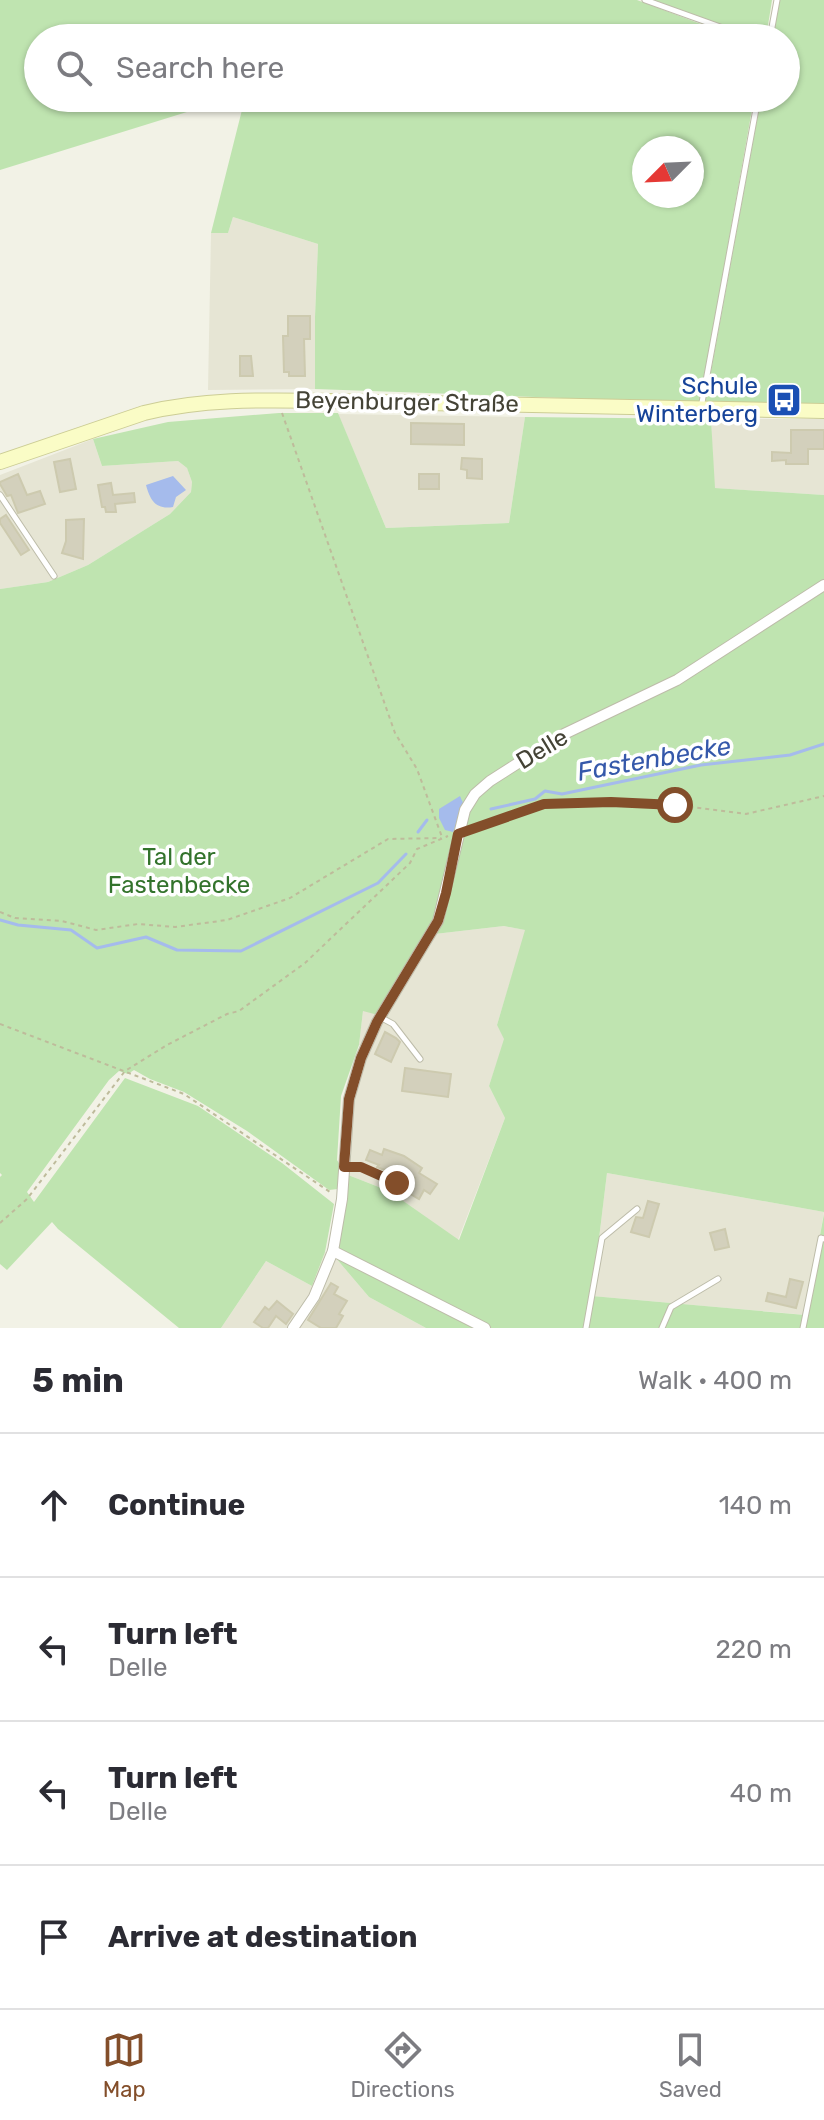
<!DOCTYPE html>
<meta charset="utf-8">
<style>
:root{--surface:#fff;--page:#f2f2f3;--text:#2b2b33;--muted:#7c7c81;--line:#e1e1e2;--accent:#834e2a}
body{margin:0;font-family:Rubik,sans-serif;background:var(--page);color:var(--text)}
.compass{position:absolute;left:632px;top:136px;width:72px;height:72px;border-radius:50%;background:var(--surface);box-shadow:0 2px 6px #0004;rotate:246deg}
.stop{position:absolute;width:24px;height:24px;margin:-18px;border:6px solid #834e2a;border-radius:50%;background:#fff}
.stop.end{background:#834e2a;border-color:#fff;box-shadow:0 2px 8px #0008}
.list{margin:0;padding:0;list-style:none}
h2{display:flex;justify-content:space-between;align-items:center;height:104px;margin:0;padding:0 32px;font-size:34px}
h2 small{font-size:26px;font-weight:400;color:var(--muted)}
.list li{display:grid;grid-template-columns:52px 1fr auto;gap:24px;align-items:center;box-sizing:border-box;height:144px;padding:0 32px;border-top:2px solid var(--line)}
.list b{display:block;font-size:30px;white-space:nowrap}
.list p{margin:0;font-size:26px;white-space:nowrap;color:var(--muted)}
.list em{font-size:26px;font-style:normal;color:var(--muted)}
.icon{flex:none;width:44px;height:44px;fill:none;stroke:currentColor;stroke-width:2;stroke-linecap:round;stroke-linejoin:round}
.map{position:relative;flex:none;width:824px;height:1328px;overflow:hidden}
.search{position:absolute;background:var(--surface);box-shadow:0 2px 6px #0004;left:24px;right:24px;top:24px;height:88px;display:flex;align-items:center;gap:20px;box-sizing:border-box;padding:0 28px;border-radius:44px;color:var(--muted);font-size:30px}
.sheet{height:680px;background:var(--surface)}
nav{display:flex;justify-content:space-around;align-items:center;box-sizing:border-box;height:112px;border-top:2px solid var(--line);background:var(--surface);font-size:22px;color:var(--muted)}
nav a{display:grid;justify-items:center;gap:4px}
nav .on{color:var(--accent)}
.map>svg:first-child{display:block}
.residential{fill:#e6e5d4}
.green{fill:#bfe4b0;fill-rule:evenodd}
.water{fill:#a5bbec}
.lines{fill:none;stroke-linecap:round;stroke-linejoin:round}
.stream{stroke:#a5bbec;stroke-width:3}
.building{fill:#d3d0bc;stroke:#cdcaaf;stroke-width:2}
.lane-casing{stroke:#bdbca9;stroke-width:7}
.street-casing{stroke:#bdbca9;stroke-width:12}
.secondary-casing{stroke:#cccd95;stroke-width:16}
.path{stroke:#bebb9b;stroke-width:2;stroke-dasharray:4 4;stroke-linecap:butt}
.lane{stroke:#fff;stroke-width:5}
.street{stroke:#fff;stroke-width:10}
.secondary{stroke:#fafcc6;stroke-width:14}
.route{stroke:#834e2a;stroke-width:10}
.labels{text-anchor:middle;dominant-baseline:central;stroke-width:7;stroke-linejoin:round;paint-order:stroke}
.transit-label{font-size:24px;fill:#164399;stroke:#fff;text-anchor:end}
.street-label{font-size:24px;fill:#444336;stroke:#fff}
.park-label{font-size:24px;fill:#33732c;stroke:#fff}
.water-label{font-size:26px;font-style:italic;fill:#3558aa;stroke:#fff}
</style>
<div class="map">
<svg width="824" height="1328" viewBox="0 0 824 1328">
<rect width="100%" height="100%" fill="#f2f2e6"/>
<g class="residential">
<path d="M 233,217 L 318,244 L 315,316 L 315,389 L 208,390 L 211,233 L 228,233 Z"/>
<path d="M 338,414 L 525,417 L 509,523 L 386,528 Z"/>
<path d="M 711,419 L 824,419 L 824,495 L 714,488 Z"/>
<path d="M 93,439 L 102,466 L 178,461 L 187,468 L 192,482 L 191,492 L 170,514 L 88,565 L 48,582 L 0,589 L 0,475 Z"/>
<path d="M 504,926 L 526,930 L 497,1025 L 505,1039 L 489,1086 L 505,1118 L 458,1240 L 389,1191 L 343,1173 L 351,1101 L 367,1049 L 359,1045 L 363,1011 L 426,935 Z"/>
<path d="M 607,1173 L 824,1212 L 806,1315 L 592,1296 Z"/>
<path d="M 325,1252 L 335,1257 L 369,1297 L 426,1328 L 221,1328 L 266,1261 L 312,1286 Z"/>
</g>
<g class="green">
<path d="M 0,0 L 637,0 L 738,38 L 38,38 L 38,98 L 232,98 L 0,170 Z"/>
<path d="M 653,0 L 772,0 L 766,38 L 759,38 Z"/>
<path d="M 778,0 L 824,0 L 824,406 L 705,404 L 761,98 L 786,98 L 786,38 L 771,38 Z"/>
<path d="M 245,98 L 754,98 L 700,403 L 315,389 L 315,317 L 318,244 L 233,217 L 228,233 L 211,233 ZM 644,148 L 692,148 L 692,196 L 644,196 Z"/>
<path d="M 279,413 L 338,413 L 386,528 L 509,523 L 525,417 L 711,419 L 715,488 L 824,495 L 824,1212 L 607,1173 L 592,1296 L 805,1315 L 824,1214 L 824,1328 L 426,1328 L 369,1297 L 335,1257 L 343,1173 L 389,1191 L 459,1240 L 505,1118 L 489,1086 L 504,1039 L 497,1025 L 525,930 L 504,926 L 426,935 L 378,1015 L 363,1011 L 359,1045 L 341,1096 L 337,1160 L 340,1165 L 338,1189 L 329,1190 L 247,1131 L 184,1092 L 150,1079 L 134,1070 L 128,1074 L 119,1071 L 109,1080 L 27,1192 L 34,1202 L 125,1078 L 198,1106 L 282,1163 L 334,1204 L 325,1252 L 312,1286 L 266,1261 L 221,1328 L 179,1328 L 58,1229 L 52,1222 L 7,1270 L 0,1264 L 0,1177 L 2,1175 L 0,1173 L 0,589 L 48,582 L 88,565 L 170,514 L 191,492 L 192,482 L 187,468 L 178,461 L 102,466 L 93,439 L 168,422 Z"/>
</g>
<g class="water">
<path d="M 173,476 L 186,490 L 176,497 L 173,507 C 156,510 150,500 146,485 Z"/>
<path d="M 460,796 L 464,805 L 453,832 L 445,830 L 439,818 L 439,809 Z"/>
</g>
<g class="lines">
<g class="stream">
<path d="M 491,809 L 535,799 L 545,791 L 562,794 L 701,765 L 790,755 L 824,744"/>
<path d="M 418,832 L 427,820"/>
<path d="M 0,920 L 18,925 L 71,930 L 97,948 L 146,937 L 177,950 L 241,951 L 378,883 L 406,854"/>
</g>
</g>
<g class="building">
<path d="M 288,316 L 310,316 L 310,339 L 304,339 L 305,376 L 289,376 L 289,372 L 284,372 L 283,336 L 288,336 Z"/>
<path d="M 240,356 L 251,356 L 253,376 L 240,376 Z"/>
<path d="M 411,423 L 464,424 L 464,445 L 411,444 Z"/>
<path d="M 791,430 L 824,430 L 824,449 L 808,449 L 808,464 L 786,464 L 786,460 L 772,461 L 772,452 L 791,453 Z"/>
<path d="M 462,458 L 482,459 L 482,479 L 467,478 L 467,470 L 461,469 Z"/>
<path d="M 70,459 L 76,489 L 60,492 L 54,462 Z"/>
<path d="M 18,474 L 27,495 L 40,491 L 45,504 L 18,513 L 11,495 L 7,496 L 0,484 L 0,482 Z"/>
<rect x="419" y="474" width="20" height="15"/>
<path d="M 111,483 L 113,495 L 134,493 L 135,502 L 115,504 L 116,512 L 106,512 L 105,507 L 102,507 L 98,485 Z"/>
<path d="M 6,515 L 29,550 L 21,555 L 0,523 L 0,519 Z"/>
<path d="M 84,519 L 83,559 L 62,553 L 66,541 L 66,520 Z"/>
<path d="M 385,1032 L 396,1038 L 400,1042 L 391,1062 L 375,1054 Z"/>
<path d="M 405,1068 L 451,1074 L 448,1097 L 402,1091 Z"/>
<path d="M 384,1149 L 404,1156 L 422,1168 L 419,1173 L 437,1184 L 430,1194 L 424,1190 L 419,1199 L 407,1192 L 415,1178 L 400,1169 L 398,1175 L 377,1167 L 379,1165 L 366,1160 L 370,1150 L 382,1155 Z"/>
<path d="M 648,1201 L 659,1204 L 649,1237 L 631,1232 L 636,1217 L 643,1218 Z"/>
<path d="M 725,1229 L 729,1247 L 715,1250 L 710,1233 Z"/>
<path d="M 790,1279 L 803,1282 L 796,1308 L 766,1301 L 768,1293 L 786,1297 Z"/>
<path d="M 331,1283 L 338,1287 L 334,1294 L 347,1301 L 339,1314 L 343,1316 L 336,1328 L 321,1328 L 308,1320 Z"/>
<path d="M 277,1301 L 293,1314 L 286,1324 L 276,1316 L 268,1328 L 263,1328 L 254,1322 L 265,1307 L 269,1310 Z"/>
</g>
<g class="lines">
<g class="lane-casing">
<g id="lane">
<path d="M 645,0 L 751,38"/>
<path d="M 770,38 L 777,0"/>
<path d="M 701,408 L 758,98"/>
<path d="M 0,495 L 54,576"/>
<path d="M 380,1017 L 393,1024 L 420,1059"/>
<path d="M 345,1167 L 361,1167 L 397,1183"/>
<path d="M 586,1328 L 602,1238 L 637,1209"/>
<path d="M 662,1328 L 671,1307 L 718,1279"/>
<path d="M 803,1328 L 821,1238 L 824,1239"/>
</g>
</g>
<g class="street-casing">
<g id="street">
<path d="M 333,1251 L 485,1328"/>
<path d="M 293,1328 L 314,1297 L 333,1251 L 342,1199 L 349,1099 L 361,1058 L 377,1022 L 438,921 L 465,810 L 475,794 L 490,781 L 562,735 L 677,680 L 824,585"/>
</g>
</g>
<g class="secondary-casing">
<path id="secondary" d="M 0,462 L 144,413 C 205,398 267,400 330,401 L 824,411"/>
</g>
<g class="path">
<path d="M 282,413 L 395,733 L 417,769 L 442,837"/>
<path d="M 470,830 L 544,804 L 611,802 L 675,805 L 746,814 L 824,796"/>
<path d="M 0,912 L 15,918 L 62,921 L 96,930 L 138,924 L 175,927 L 227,920 L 290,898 L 388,839 L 441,838"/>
<path d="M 0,1024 L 184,1094 L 330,1192"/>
<path d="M 0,1223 L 27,1199 L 125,1071 L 167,1045 L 227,1014 L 239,1011 L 305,963 L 410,863 L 417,849 L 448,836"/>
</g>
<use href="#lane" class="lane"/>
<use href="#street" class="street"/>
<use href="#secondary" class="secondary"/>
</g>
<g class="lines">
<path class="route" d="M 397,1183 L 361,1167 L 344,1167 L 349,1099 L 361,1058 L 377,1022 L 438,921 L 446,893 L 458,834 L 544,804 L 611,802 L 675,805"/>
</g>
<defs>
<g id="bus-square" transform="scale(1.8)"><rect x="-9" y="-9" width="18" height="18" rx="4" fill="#1a4fb4" stroke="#fff"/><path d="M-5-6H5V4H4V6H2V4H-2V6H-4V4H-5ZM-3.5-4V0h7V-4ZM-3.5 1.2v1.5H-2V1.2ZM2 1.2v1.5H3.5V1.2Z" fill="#fff"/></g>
</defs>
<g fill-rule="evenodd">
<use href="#bus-square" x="784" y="400"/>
</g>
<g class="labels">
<g class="transit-label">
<text x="758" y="386">Schule<tspan x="758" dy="28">Winterberg</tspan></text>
</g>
<g class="street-label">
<text transform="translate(407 402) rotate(1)">Beyenburger Straße</text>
<text transform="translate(542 749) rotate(-31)">Delle</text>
</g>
<g class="park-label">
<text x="179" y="857">Tal der<tspan x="179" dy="28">Fastenbecke</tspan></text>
</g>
<g class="water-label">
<text transform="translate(654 759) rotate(-10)">Fastenbecke</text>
</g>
</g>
</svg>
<svg class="compass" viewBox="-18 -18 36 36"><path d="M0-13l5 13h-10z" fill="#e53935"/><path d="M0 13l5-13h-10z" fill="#7c7c81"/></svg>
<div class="stop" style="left:675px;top:805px"></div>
<div class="stop end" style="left:397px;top:1183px"></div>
<div class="search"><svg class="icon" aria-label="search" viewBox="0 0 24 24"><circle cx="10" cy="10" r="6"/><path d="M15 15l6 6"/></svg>Search here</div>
</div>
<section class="sheet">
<h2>5 min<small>Walk · 400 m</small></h2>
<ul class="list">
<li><svg class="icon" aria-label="ahead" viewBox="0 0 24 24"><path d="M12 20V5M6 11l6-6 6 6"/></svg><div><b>Continue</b></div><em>140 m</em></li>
<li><svg class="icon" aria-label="left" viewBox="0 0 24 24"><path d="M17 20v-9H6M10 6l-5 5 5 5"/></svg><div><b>Turn left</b><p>Delle</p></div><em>220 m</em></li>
<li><svg class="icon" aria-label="left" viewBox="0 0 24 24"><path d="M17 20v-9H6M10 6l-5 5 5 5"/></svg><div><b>Turn left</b><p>Delle</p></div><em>40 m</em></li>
<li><svg class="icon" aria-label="arrive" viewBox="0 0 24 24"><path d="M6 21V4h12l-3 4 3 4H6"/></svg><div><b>Arrive at destination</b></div></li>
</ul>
</section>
<nav>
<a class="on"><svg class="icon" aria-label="map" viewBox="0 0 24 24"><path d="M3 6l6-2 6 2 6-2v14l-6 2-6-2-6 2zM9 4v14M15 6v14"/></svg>Map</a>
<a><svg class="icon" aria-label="directions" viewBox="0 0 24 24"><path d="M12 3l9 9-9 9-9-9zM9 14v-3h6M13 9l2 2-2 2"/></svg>Directions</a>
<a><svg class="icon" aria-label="saved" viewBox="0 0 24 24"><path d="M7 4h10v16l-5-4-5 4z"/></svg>Saved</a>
</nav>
